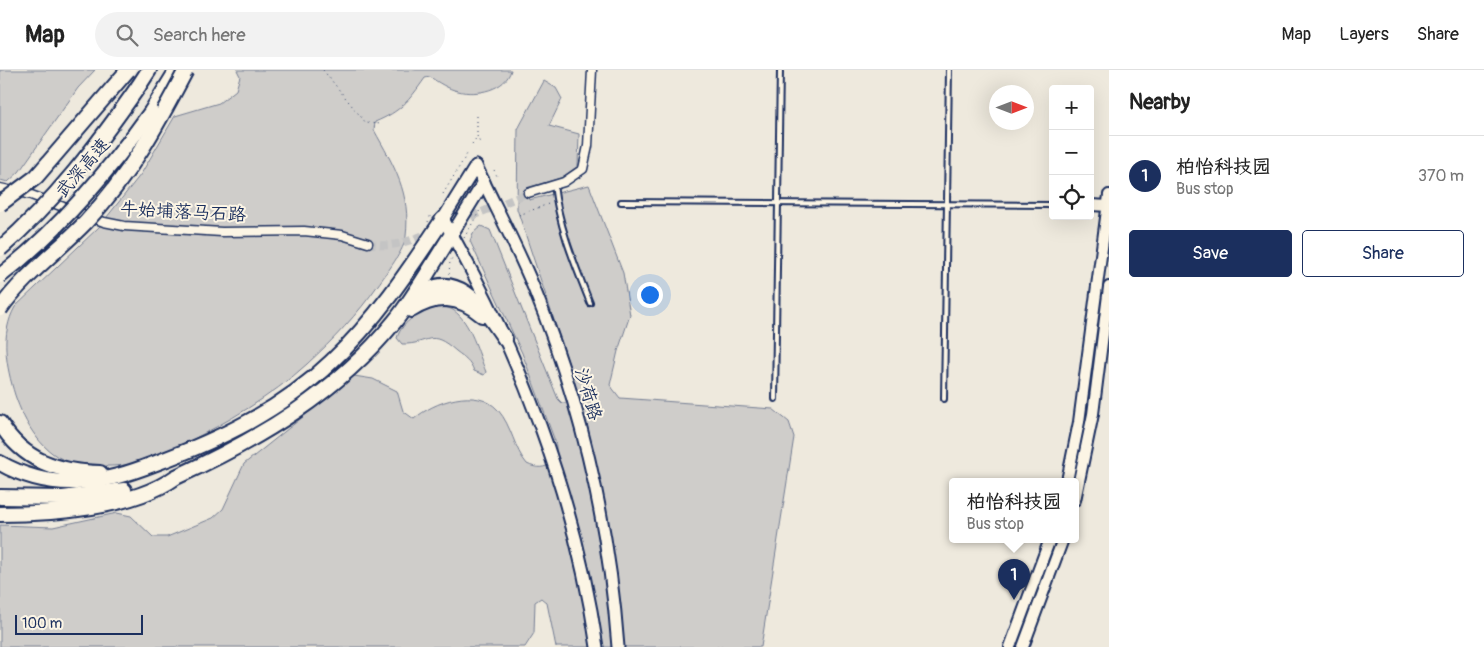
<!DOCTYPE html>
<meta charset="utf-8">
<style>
:root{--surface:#fff;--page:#f2f2f2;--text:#222;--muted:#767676;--line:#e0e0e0;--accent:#1b2f5e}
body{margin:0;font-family:Pangolin,"LXGW WenKai TC",sans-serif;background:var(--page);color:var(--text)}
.controls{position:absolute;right:15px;top:15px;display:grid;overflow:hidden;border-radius:5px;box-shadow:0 5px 20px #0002}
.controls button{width:45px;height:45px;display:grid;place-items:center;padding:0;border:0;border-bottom:1px solid var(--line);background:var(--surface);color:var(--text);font:25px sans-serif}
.compass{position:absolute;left:989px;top:15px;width:45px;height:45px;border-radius:50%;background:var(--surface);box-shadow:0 5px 20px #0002;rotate:90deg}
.scale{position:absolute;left:15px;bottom:12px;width:128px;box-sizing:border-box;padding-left:5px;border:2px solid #1b2f5e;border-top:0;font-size:14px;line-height:18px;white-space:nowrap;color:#1b2f5e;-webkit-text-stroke:4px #fcf5e5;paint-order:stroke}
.you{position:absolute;left:649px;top:224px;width:18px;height:18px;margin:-12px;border:4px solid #fff;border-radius:50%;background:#1a73e8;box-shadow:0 0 0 8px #1a73e833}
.badge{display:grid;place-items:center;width:32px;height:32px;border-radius:50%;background:var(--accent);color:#fff;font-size:16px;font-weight:700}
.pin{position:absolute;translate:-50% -41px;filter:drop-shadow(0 1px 2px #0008)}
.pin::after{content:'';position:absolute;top:26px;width:18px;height:15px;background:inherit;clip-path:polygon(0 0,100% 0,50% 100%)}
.popup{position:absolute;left:949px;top:408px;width:130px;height:65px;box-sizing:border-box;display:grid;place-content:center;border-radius:5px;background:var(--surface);filter:drop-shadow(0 1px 4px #0005);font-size:16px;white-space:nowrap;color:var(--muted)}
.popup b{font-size:19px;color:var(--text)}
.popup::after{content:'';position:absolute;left:50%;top:100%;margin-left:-10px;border:10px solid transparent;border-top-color:var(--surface)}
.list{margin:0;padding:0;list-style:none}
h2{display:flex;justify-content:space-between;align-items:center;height:65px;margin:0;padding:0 20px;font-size:21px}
h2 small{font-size:16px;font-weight:400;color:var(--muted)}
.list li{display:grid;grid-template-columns:32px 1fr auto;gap:15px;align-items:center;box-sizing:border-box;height:80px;padding:0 20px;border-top:1px solid var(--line)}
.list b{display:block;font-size:19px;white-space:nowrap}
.list p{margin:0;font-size:16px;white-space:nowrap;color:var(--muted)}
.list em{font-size:16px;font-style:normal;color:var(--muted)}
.actions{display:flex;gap:10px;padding:15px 20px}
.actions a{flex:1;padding:11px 0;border:1px solid var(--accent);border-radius:5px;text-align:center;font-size:18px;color:var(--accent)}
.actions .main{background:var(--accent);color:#fff}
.icon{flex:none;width:28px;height:28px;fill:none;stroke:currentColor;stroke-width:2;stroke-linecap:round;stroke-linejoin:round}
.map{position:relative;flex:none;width:1109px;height:577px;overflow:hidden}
header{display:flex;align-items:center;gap:30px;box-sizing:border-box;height:70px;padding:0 25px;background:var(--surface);border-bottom:1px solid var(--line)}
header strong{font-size:24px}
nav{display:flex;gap:28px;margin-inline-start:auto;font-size:18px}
.search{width:350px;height:45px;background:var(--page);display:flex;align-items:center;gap:12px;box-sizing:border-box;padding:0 18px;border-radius:28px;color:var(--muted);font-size:19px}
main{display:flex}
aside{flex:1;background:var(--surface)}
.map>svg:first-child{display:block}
.green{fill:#cfcdca;stroke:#757e94}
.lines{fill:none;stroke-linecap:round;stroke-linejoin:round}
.street-tunnel{stroke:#c4c4c4;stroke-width:8;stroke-dasharray:8 4;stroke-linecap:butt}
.lane-casing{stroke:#1b2f5e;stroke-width:8}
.street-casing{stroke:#1b2f5e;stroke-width:11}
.secondary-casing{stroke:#1b2f5e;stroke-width:14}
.primary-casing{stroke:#1b2f5e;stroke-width:15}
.highway-casing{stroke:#1b2f5e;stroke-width:18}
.path{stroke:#1b2f5e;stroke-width:1;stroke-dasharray:1 4;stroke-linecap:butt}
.lane{stroke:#fcf5e5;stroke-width:4}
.street{stroke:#fcf5e5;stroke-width:8}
.secondary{stroke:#fcf5e5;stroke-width:10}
.primary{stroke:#fcf5e5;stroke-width:11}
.highway{stroke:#fcf5e5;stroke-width:14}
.highway-bridge-casing{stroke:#1b2f5e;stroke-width:18;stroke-linecap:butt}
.highway-bridge{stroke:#fcf5e5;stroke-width:14}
.labels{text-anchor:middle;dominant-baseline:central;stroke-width:4;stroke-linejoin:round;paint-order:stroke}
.street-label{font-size:18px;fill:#1b2f5e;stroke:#fcf5e5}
</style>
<header>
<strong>Map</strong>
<div class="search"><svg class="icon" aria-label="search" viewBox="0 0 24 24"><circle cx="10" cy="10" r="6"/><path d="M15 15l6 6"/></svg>Search here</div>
<nav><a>Map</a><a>Layers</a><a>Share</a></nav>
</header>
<main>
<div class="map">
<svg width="1109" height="577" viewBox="0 0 1109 577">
<rect width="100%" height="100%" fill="#eee9dd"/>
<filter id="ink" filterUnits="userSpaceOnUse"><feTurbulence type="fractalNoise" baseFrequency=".02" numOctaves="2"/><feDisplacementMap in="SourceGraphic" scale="10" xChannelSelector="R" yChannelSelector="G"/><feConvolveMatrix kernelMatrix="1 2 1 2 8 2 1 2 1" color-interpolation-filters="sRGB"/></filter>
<g filter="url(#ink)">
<g class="green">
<path d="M 0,0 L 95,0 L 78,18 L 19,102 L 8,112 L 0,110 Z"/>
<path d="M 237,0 L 511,0 C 506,20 476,26 458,21 C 448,19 438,12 430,7 L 425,8 C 409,31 401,41 375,52 L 374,60 C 394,96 411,123 406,166 C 405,179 386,204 378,215 C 358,244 333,270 307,294 C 271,327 227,352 184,374 C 173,379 161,386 149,390 C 127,397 97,398 74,393 C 43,387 24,352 15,325 C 6,296 0,264 15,237 L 99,157 L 141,104 L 175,46 L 219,33 L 236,20 L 240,6 Z"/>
<path d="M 544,11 L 556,18 L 562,29 L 549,56 L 579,64 L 578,96 L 561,108 L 526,118 L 529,130 L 589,115 L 623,203 L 630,245 L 618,281 L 610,315 L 620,328 L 773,339 L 789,352 L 794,367 L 761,577 L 556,577 L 547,533 L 541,528 L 535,532 L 534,563 L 525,577 L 0,577 L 0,455 L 53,457 L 117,443 L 131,446 L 153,467 L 167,467 L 213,448 L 223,439 L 244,394 L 354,306 L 373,309 L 397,321 L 403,341 L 414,349 C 433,332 477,316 498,340 C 512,356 514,379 527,394 C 547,404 560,390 555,371 L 522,283 L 470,171 L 473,163 L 481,156 L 490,160 L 558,329 L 562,333 L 568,333 L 575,324 L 571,301 L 517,139 L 518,59 Z"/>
<path d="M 437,237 C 442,238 448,237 453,240 C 471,252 478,283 486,302 L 484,305 L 474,301 C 470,290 465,288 456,281 C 429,257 430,275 402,274 L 397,268 C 402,251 421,241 437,237 Z"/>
</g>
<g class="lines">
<g class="street-tunnel">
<path d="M 460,151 L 528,123"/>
<path d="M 368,173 C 391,180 412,170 433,161"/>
</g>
<g class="lane-casing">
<g id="lane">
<path d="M 554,115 C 559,157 575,195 590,233"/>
<path d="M 621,132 L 1053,135"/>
<path d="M 775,329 L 780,0"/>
<path d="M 944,329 L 949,0"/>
</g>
</g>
<g class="street-casing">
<g id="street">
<path d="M 0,118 L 31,125 L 104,152 L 124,156 L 222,162 L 304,161 L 342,165 L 368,173"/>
<path d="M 528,123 L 564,112 L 583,99 L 588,76 L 592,0"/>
</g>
</g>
<g class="secondary-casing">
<g id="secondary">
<path d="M 1090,135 L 1109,136"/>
<path d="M 1067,411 L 1079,352 L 1109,125"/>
<path d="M 1075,430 L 1093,344 L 1109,217"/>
<path d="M 1010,577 L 1050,469"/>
<path d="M 1023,577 L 1063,469"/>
</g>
</g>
<g class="primary-casing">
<g id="primary">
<path d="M 476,96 L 443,149 C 519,280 575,427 597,577"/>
<path d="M 476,96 C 495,136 516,175 533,216 C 580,331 609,454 618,577"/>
<path d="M 452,164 L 484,112"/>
</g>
</g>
<g class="highway-casing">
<g id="highway">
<path d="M 138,17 L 149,0"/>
<path d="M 151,42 L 177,0"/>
<path d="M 413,231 C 454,192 484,238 505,269"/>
<path d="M 411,240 C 436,224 459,225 482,245"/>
<path d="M 0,353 C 23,391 58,402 100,403"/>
<path d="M 0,393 C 23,406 50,413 76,412 C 104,412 130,403 156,393 C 221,369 281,340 331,292 C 376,250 409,200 443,149"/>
<path d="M 0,427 L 63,428 L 124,420"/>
<path d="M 0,444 C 52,444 133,438 176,407 C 259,369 337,323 395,251 C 416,225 433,193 452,164"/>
</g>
</g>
<g class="path">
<path d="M 323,0 L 366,53 L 382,54"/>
<path d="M 477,46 L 477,66 L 480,73"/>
<path d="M 472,74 L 477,67"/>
<path d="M 494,100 L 498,108"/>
<path d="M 443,124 L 467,84"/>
<path d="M 519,145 L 551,133"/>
<path d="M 428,152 L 431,144"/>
<path d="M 464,168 L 480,140"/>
<path d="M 449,204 L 450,191 L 453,187"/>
</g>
<use href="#lane" class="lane"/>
<use href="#street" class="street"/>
<use href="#secondary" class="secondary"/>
<use href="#primary" class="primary"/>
<use href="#highway" class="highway"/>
<g class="highway-bridge-casing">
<g id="highway-bridge">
<path d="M 0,134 L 36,107 L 128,0"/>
<path d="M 0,179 C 54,132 97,76 138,17"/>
<path d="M 0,206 C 59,160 108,102 151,42"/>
<path d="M 0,239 C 24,205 57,182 86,152 C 130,105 156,57 186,0"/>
</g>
</g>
<use href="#highway-bridge" class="highway-bridge"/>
</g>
</g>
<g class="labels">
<g class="street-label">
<text transform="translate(83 98) rotate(-49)">武深高速</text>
<text transform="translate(183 142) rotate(3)">牛始埔落马石路</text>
<text transform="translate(588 324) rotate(73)">沙荷路</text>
</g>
</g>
</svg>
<div class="controls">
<button>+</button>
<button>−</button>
<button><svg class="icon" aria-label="locate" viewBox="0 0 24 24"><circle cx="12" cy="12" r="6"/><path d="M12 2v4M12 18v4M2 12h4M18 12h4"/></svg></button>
</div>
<svg class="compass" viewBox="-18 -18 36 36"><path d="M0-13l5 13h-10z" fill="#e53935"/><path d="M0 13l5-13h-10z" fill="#767676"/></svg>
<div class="scale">100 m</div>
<div class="you"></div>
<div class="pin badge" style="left:1014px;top:530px">1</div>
<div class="popup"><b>柏怡科技园</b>Bus stop</div>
</div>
<aside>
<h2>Nearby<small></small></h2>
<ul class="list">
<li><span class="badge">1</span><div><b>柏怡科技园</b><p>Bus stop</p></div><em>370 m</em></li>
</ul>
<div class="actions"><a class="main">Save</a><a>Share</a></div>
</aside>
</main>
